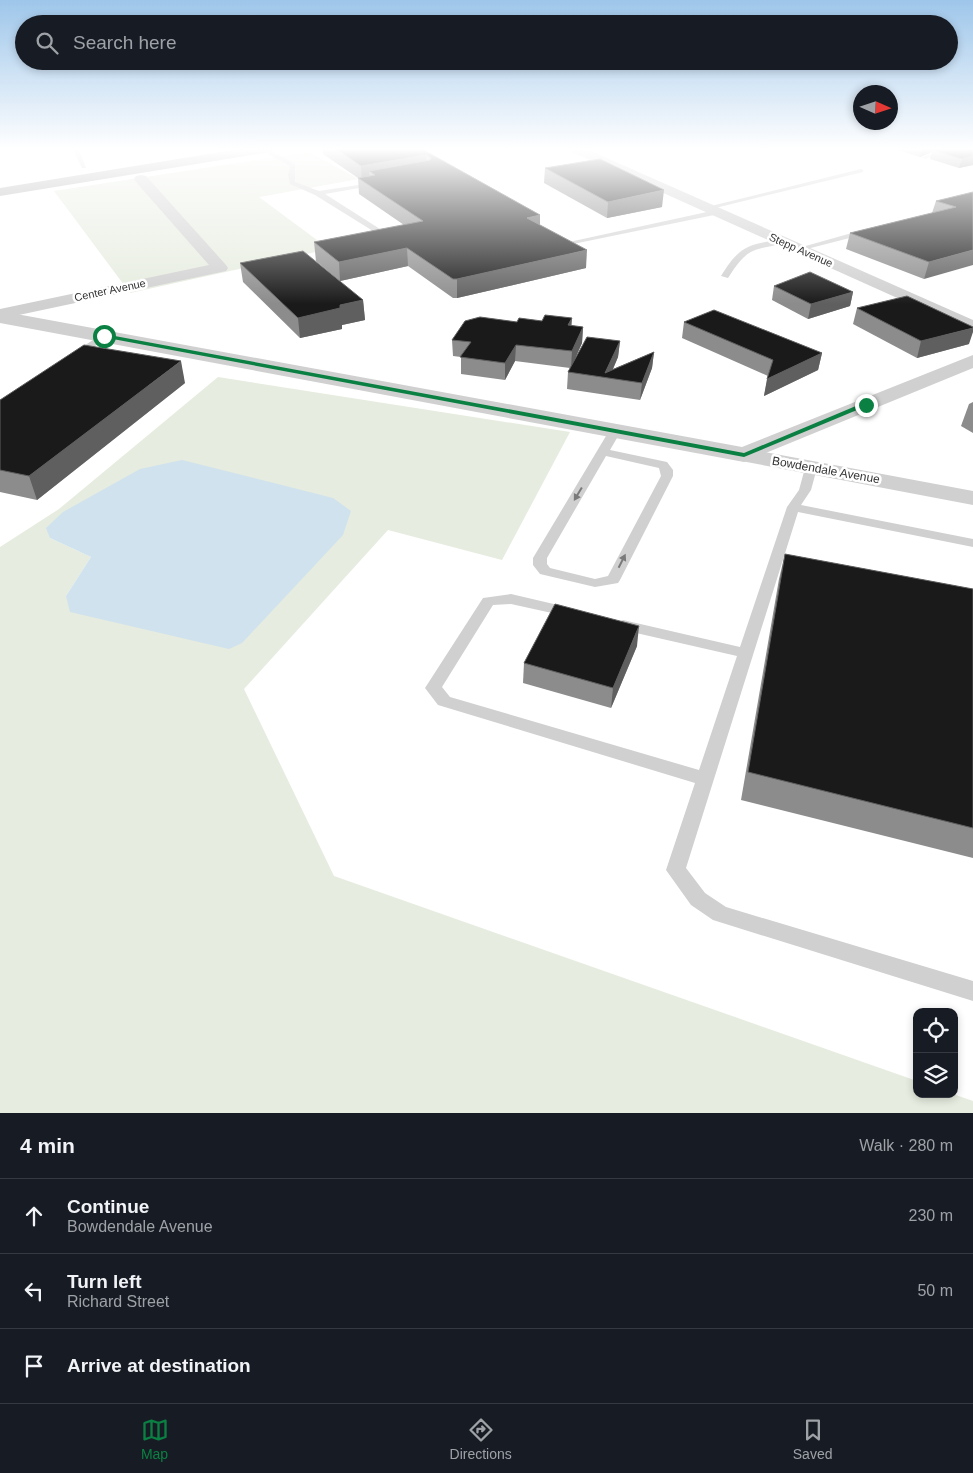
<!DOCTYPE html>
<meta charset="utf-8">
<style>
:root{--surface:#171b24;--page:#20242c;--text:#f1f3f6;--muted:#9ea1a6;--line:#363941;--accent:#0b8043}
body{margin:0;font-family:Helvetica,sans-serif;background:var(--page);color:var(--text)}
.controls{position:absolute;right:15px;bottom:15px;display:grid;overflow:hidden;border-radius:10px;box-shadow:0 2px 8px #0003}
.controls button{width:45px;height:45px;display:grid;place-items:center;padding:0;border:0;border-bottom:1px solid var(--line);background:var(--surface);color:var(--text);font:25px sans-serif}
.compass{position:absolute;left:853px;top:85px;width:45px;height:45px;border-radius:50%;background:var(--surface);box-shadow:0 2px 8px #0003;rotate:93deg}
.stop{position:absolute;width:15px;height:15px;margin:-11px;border:4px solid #0b8043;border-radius:50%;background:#fff}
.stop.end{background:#0b8043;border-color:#fff;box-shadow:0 1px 5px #0008}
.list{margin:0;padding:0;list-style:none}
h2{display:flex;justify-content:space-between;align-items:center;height:65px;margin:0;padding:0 20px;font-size:21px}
h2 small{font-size:16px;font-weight:400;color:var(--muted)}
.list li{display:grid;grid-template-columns:32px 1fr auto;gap:15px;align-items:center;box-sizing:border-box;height:75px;padding:0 20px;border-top:1px solid var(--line)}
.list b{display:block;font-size:19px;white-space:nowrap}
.list p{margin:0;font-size:16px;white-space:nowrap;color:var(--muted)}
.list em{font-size:16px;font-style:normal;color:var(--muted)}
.icon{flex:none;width:28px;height:28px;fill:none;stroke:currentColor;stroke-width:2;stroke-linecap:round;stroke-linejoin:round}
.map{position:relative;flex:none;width:973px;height:1113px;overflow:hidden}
.search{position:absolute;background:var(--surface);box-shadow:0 2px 8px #0003;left:15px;right:15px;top:15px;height:55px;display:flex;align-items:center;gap:12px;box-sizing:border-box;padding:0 18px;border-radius:28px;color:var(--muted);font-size:19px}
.sheet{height:290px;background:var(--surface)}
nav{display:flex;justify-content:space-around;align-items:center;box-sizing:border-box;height:70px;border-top:1px solid var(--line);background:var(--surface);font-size:14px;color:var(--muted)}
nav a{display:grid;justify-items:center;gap:2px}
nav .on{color:var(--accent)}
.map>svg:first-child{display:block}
.green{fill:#e6ecdf;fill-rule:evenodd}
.water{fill:#cfe2ee}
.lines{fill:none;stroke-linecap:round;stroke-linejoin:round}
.service{fill:#d0d0d0;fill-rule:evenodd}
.minor{fill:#d0d0d0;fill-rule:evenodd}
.tertiary{fill:#d0d0d0;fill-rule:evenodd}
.primary{fill:#ababab;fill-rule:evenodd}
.wall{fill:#8c8c8c}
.shaded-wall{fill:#5f5f5f}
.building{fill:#1a1a1a;stroke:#5f5f5f}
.oneway{fill:#7a7a7a}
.route{fill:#0b8043}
.labels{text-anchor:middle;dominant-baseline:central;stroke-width:5;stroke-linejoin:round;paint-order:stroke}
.far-street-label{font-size:11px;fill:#333;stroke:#fff}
.street-label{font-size:12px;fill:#333;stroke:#fff}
</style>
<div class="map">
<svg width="973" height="1113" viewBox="0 0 973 1113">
<rect width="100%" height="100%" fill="#fff"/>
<g class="green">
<path d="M 309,152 L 359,179 L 259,197 L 329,249 L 130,293 L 54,191 Z"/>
<path d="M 218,377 L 570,432 L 502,560 L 388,530 L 244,689 L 334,876 L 917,1081 L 917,1094 L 953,1094 L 973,1101 L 973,1113 L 0,1113 L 0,547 L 59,509 ZM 343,535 L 66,596 L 91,557 L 50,538 Z"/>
</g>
<path class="water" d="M 182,460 L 333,498 L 351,511 L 343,535 L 242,643 L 229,649 L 70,612 L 66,596 L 91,557 L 50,538 L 46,528 L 63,512 L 140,469 Z"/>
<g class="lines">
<g class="service">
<path d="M 72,148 L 78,148 L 86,168 L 82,168 Z"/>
<path d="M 261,148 L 266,148 L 295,164 L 295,182 L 319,191 L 378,182 L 379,183 L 376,185 L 325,194 L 380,229 L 373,231 L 315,195 L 290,184 L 288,175 L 290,166 L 261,150 Z"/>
<path d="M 948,148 L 958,148 L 925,159 L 922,157 Z"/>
<path d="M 861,169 L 863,170 L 863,172 L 707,210 L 703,208 Z"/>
<path d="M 716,210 L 719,210 L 719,214 L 573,244 L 569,242 Z"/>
<path d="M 866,229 L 869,229 L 869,233 L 799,251 L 795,249 Z"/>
<path d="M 782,239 L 786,241 L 785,243 C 751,251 748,247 728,278 L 721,276 C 740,245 748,245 782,239 Z"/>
<path d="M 104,333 L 109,336 L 107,338 L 77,358 L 73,359 L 68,356 Z"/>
<path d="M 615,428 L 621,431 L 610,450 L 667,462 L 673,470 L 673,476 L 620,580 L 618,583 L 595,587 L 540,574 L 533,565 L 533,558 L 609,431 ZM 606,456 L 659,468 L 661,476 L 608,576 L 595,579 L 550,568 L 547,564 L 547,558 Z"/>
<path d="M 811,464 L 817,468 L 811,490 L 801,505 L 973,539 L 973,547 L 798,512 L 686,868 L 705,893 L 726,907 L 973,981 L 973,1001 L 713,920 L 691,905 L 666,870 L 695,783 L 438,705 L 425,688 L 483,598 L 511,594 L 575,609 L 577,612 L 575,615 L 570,617 L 511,604 L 493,605 L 442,687 L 450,697 L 699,770 L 737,656 L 623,630 L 618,628 L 616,625 L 618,622 L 623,620 L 740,647 L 787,507 L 799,490 L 805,468 Z"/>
</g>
<g class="minor">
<path d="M 568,148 L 584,148 L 973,320 L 973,332 L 570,151 Z"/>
<path d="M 141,175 L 146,176 L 226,265 L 228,268 L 226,271 L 0,319 L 0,309 L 209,265 L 136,182 L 134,179 L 136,176 Z"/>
<path d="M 744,448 L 973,491 L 973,505 L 736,460 L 733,455 L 736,450 Z"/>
</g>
<path class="tertiary" d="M 0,311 L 742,447 L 973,355 L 973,368 L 744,462 L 0,323 Z"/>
<path class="primary" d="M 245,148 L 275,148 L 269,152 L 0,196 L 0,188 Z"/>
</g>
<g class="wall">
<path d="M 323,148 L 420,148 L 540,215 L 540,225 L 586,268 L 457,298 L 453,298 L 408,266 L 340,281 L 316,261 L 314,242 L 404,225 L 359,194 L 358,178 L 323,154 Z"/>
<path d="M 892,148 L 973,148 L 973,165 L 959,168 L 930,159 L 932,152 L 920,157 Z"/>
<path d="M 545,168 L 662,207 L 607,218 L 544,183 Z"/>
<path d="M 973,192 L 924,279 L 846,249 L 850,233 L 932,213 L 936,201 Z"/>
<path d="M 240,263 L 363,300 L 365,320 L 342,325 L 342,329 L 300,338 L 243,282 Z"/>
<path d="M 774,286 L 853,292 L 850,306 L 808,319 L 772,300 Z"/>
<path d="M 857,308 L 969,344 L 917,358 L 853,324 Z"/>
<path d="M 517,322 L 583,327 L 582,343 L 576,356 L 620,341 L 618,357 L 613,369 L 654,352 L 652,368 L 640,400 L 567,389 L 568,372 L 570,368 L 515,361 L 505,380 L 461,374 L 461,357 L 453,356 L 452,340 Z"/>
<path d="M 684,322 L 822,353 L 818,370 L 764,396 L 768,376 L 682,338 Z"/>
<path d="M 185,383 L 37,500 L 0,492 L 0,400 Z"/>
<path d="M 973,402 L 973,433 L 961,426 L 969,404 Z"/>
<path d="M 785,554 L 973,589 L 973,858 L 741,800 L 779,579 Z"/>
<path d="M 637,646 L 611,708 L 523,683 L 524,663 Z"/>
</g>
<g class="shaded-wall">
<path d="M 922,148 L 943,148 L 932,150 L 932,152 L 920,157 Z"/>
<path d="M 426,155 L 427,170 L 375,175 L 369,171 L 370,180 L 362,181 L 361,166 Z"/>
<path d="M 973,156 L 973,165 L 959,168 L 962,159 Z"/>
<path d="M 664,190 L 662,207 L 607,218 L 608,202 Z"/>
<path d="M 540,215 L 540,232 L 527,218 Z"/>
<path d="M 407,248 L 408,266 L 340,281 L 339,262 Z"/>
<path d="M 587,250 L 586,268 L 457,298 L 457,279 Z"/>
<path d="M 973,250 L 973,265 L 924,279 L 929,262 Z"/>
<path d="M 853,292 L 850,306 L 808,319 L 811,304 Z"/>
<path d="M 363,300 L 365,320 L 342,325 L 342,329 L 300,338 L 298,318 L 340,305 Z"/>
<path d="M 572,318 L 571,334 L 568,325 Z"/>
<path d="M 583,327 L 582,343 L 571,368 L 572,351 Z"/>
<path d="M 973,328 L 973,332 L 969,344 L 917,358 L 921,341 Z"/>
<path d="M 620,341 L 618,357 L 609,378 L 605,373 Z"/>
<path d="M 516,345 L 515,361 L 505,380 L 505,363 Z"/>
<path d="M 654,352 L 652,368 L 640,400 L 642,383 Z"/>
<path d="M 822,353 L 818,370 L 764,396 L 767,379 Z"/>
<path d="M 181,361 L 185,383 L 37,500 L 29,476 Z"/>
<path d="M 639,626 L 637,646 L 611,708 L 613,688 Z"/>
</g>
<g class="building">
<path d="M 335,148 L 420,148 L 540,215 L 527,218 L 587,250 L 457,279 L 453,279 L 407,248 L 339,262 L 314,242 L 423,221 L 358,178 L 375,175 L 369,171 L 430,160 L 431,158 L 426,155 L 361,166 Z"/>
<path d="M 939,148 L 973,148 L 973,156 L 962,159 L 932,150 Z"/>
<path d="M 600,159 L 664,190 L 608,202 L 545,168 Z"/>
<path d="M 973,192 L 973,250 L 929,262 L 850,233 L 956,207 L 936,201 Z"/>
<path d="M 303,251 L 363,300 L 340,305 L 340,308 L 298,318 L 240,263 Z"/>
<path d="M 810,272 L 853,292 L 811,304 L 774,286 Z"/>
<path d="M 907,296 L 973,327 L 973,328 L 921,341 L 857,308 Z"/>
<path d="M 714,310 L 822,353 L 767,379 L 773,360 L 684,322 Z"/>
<path d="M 545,315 L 572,318 L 568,325 L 583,327 L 572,351 L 516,345 L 505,363 L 460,357 L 471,342 L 452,340 L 465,321 L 480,317 L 517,322 L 519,318 L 542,321 Z"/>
<path d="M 587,337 L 620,341 L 605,373 L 654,352 L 642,383 L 568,372 Z"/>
<path d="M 84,345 L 181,361 L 29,476 L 0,470 L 0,400 Z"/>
<path d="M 785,554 L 973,589 L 973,828 L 748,772 Z"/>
<path d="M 555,604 L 639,626 L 613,688 L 524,663 Z"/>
</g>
<defs><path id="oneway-solid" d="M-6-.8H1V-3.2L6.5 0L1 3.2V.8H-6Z" transform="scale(1.25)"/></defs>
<g class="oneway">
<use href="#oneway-solid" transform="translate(578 494) rotate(121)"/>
<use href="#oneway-solid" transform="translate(622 561) rotate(-63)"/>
</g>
<linearGradient id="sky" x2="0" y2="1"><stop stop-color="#9ec6ea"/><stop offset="0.49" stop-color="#fff"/><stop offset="1" stop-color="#fff" stop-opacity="0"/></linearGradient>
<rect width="973" height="304" fill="url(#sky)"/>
<path class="route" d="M 104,334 L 744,453 L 863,403 L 869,405 L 744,457 L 102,337 Z"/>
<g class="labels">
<g class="far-street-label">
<text transform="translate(801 250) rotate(24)">Stepp Avenue</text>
<text transform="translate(110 290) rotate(-12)">Center Avenue</text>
</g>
<g class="street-label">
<text transform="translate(826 470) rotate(10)">Bowdendale Avenue</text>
</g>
</g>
</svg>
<div class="controls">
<button><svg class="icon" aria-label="locate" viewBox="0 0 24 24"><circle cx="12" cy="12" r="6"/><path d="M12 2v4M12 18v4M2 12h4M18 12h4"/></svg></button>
<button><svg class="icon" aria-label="layers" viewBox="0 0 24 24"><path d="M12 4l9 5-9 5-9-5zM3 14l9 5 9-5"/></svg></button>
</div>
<svg class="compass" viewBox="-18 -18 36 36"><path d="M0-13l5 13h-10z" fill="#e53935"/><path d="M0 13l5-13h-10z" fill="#9ea1a6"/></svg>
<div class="stop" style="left:104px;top:336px"></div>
<div class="stop end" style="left:866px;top:405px"></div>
<div class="search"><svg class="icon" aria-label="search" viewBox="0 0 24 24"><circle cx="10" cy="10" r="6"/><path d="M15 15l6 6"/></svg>Search here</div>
</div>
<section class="sheet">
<h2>4 min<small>Walk · 280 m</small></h2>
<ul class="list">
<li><svg class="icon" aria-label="ahead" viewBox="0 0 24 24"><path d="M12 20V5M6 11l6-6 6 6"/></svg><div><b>Continue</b><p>Bowdendale Avenue</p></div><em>230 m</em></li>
<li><svg class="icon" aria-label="left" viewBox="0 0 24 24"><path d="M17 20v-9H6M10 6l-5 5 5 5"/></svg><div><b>Turn left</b><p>Richard Street</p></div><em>50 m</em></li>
<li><svg class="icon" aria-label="arrive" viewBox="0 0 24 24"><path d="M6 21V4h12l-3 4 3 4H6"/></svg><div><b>Arrive at destination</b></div></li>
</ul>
</section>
<nav>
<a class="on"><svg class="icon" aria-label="map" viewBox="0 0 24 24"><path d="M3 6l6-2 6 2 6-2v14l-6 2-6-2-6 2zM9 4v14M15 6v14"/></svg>Map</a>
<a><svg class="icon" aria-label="directions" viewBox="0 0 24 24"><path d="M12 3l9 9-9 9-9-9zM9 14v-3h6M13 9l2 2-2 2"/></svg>Directions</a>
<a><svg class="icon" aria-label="saved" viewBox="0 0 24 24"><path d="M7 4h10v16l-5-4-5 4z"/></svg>Saved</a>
</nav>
